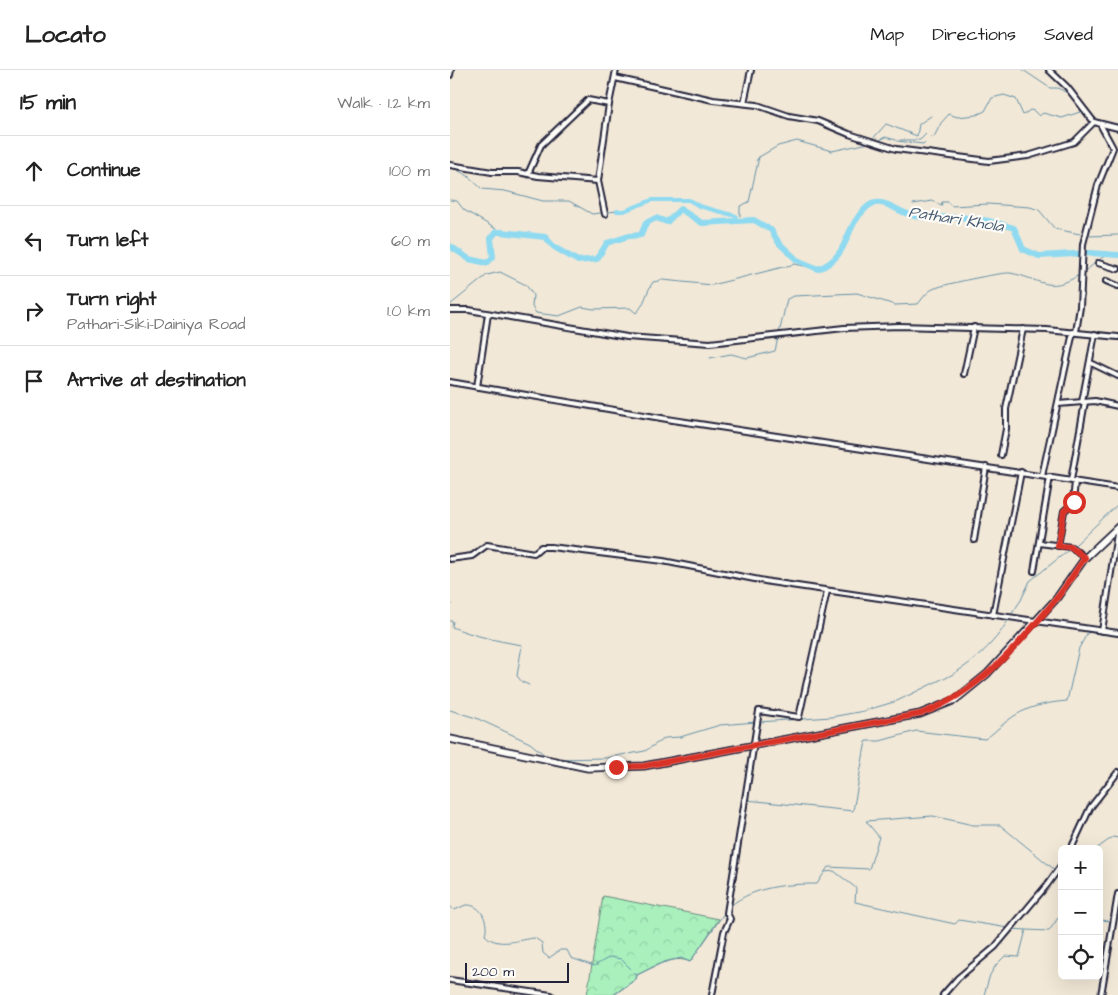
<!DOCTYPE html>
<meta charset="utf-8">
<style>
:root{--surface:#fff;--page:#f6f6f6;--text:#222;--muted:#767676;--line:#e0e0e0}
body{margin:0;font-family:"Architects Daughter",sans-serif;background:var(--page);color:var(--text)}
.controls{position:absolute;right:15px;bottom:15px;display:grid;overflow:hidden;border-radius:8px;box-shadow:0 5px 20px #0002}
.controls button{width:45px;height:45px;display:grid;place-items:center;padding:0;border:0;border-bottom:1px solid var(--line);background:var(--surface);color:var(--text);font:25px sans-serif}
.scale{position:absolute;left:15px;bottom:12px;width:104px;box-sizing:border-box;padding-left:5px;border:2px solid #22223b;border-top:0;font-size:14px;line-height:18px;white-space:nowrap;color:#22223b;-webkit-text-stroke:4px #fdfcf7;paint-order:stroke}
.stop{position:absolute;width:15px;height:15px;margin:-11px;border:4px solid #d93025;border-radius:50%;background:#fff}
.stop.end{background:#d93025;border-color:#fff;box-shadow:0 1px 5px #0008}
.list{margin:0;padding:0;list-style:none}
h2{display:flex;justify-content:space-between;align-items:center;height:65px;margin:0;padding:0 20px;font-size:21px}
h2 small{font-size:16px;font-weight:400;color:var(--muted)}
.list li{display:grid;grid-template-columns:32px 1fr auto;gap:15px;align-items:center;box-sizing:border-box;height:70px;padding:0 20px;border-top:1px solid var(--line)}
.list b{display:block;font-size:19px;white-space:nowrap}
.list p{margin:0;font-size:16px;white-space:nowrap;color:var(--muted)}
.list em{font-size:16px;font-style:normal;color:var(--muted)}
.icon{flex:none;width:28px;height:28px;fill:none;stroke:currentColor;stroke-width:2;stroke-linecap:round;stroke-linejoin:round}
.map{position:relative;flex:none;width:668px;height:925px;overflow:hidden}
header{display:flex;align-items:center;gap:30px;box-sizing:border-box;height:70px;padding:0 25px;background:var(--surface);border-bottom:1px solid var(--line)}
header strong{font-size:24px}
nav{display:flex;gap:28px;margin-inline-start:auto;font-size:18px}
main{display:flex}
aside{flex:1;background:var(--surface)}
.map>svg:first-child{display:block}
.forest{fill:url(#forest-crowns);stroke:#66897c}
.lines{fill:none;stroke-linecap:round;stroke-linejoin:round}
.stream{stroke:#6390a8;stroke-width:1}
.canal{stroke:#8fdaf0;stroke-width:4}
.river{stroke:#8fdaf0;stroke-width:6}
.minor-casing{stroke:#22223b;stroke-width:8}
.secondary-casing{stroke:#22223b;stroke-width:9}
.minor{stroke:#fdfcf7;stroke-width:4}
.secondary{stroke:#fdfcf7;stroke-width:5.5}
.route{stroke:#d93025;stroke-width:6}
.labels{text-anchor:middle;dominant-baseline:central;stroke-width:4.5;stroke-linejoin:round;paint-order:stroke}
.water-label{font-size:16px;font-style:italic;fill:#435971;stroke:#fdfcf7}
</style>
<header>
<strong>Locato</strong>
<nav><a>Map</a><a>Directions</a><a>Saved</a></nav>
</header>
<main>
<aside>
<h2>15 min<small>Walk · 1.2 km</small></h2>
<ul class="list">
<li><svg class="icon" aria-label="ahead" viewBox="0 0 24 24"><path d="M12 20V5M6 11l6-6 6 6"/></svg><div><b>Continue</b></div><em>100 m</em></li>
<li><svg class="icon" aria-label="left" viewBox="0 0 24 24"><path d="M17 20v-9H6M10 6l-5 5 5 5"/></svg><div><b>Turn left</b></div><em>60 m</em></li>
<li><svg class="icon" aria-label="right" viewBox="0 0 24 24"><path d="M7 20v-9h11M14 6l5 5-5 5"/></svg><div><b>Turn right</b><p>Pathari-Siki-Dainiya Road</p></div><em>1.0 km</em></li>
<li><svg class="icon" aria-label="arrive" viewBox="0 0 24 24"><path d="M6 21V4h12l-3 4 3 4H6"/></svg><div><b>Arrive at destination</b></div></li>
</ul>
</aside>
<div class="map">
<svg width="668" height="925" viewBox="0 0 668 925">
<defs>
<pattern id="forest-crowns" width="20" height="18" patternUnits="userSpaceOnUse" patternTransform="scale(1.25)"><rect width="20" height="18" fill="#a9f0bd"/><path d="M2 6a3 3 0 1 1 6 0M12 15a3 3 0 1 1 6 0" fill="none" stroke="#91cea3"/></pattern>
</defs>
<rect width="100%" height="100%" fill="#f2e8d7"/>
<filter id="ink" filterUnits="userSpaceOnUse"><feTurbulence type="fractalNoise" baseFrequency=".02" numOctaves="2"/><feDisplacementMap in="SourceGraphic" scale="10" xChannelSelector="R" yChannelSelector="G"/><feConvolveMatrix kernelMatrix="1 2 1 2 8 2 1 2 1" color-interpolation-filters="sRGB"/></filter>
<g filter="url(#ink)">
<path class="forest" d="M 153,826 L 269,849 L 240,892 C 223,884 203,897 187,905 L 186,909 L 163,925 L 137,925 Z"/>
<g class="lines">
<g class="stream">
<path d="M 573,0 L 600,18 L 608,18 L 619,24 L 629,36"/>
<path d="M 657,53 L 668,55"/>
<path d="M 450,70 L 470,70 L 477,63"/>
<path d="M 428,71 L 435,67 L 446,70"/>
<path d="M 447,71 L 473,74 L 481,66 L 484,67 L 491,53 L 499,44 L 507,47 L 526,45 L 535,41 L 542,28 L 554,25 L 566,29 L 573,45 L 580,40 L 584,41 L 589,46 L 593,43 L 612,48 L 633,41"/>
<path d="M 306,91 L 309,87 L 328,76 L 347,71 L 382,81 L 419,73 L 436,54 L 467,66 L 469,54 L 481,46"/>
<path d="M 2,97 L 18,106 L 32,119 L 55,121 L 93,131 L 119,131 L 142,144 L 167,141"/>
<path d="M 0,130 L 7,131 L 14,140 L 51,162"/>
<path d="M 463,134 L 483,131 L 491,136 L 492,132 L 498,132 L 501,136 L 538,134 L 580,137 L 589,140 L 605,159 L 630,164"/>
<path d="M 290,146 L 290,136 L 299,132 L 309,87"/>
<path d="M 639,166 L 668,165"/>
<path d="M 635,201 L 657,184"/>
<path d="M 0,235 L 37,205 L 50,202 L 76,215 L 83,225 L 82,237 L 86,243 L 109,246 L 132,237 L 144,239 L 180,238 L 186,243 C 195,235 196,222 203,212 L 213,210 L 262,215 L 345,194 L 368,199"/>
<path d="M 260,288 L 281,284 L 297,288 L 325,281 L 337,229 L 344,226 L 407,223 L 445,235 L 468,234 C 472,229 476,223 481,220 C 488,215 552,202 560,203 C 590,208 598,225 629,205"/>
<path d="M 624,476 L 668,434"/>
<path d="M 0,532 L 2,534"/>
<path d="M 561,545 L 571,530 L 580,511 L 620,479"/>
<path d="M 0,551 L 3,551 L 2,557 C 24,566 48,571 72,575 L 67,606 L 72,612 L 79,615"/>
<path d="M 494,609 C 520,596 544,575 559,549"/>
<path d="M 0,640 L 26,648 L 80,673 L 96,686"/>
<path d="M 309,652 L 381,647 L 414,641 L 447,631 L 492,609"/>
<path d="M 179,684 L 195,681 L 215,668 L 230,667 L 270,655 L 306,652"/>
<path d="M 107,689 L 155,688 L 176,684"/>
<path d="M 296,730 L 403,741 L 416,671 L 430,671 L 466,661 L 535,669 C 543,664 549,657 557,651 C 575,637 594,633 617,631 L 629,578 L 638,562 L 668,566"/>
<path d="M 646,779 L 663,767 L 668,768"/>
<path d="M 375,802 L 384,801 L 406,818 L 405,832 L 505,854 L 509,850 L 558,858"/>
<path d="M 0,836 L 4,840 C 8,839 12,836 16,835 C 32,834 39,853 35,865 C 48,879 69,869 85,868 L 92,873 L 93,883 L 99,888 L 110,880 L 117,880 L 121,888 L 144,896 L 160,887 L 171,889 L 187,905 L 212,893 L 231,888 L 240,892 L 275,842"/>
<path d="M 280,836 C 305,816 337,814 367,814 L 378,797 L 419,799 L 429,767 L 416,751 L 483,746 L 523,755 L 550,755 L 605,800"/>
<path d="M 649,850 L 662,851"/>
<path d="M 562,859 L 576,860"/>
<path d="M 164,925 L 186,909 L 187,906"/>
<path d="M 489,925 L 491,924"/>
<path d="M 496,925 L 499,925"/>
<path d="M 534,925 L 540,905 L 546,895 L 555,886 L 569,887 L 576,860 L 599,861 L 608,848 L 612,848"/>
</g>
<path class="canal" d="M 167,141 L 174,141 L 202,130 L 239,130 L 249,136 L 286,146"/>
<path class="river" d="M 0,176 L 19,189 L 37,193 L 43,187 L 41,168 L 46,162 L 51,162 L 95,167 L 104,177 L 128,191 L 147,189 L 157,173 L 179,166 L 191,165 L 196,153 L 206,148 L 217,152 L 230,139 L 252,153 L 304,150 L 321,160 L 329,173 L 347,190 L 368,199 C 401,186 392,160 416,138 C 429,125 445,140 458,144 C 472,150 492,147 508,147 C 526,148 546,152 564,158 L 573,179 L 589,186 L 641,183 L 668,185"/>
<g class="minor-casing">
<g id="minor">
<path d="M 599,0 L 617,17 L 644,52 L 668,58"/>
<path d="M 0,5 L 1,0"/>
<path d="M 165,8 L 263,30 L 307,35 L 339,46 L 368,51 L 399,64 L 446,79 L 539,91 L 578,86 L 624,72 L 644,52"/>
<path d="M 294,33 L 301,0"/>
<path d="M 0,95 L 42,102 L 68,102 L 88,106 L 148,111 L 159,34"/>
<path d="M 78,104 L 91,75 L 138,30 L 159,34 L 166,0"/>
<path d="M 148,111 L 155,144"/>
<path d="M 648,193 L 668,199"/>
<path d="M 656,211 L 668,216"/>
<path d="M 0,240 L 19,240 L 177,267 L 260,273 L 394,258 L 449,256 L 597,260 L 668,267"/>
<path d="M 626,262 L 630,237 L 633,174 L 648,115 L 663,78 L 650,54"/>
<path d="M 641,293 L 668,306"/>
<path d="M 514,304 L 524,257"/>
<path d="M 0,312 L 223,350 L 668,418"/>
<path d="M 27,317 L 38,244"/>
<path d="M 632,332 L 645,264"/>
<path d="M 608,334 L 645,331 L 668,336"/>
<path d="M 551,385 L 556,359 L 556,339 L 573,259"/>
<path d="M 592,406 L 623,262"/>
<path d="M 621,410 L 635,332"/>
<path d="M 524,470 L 536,397"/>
<path d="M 589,473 L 621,477 L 635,488"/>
<path d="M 608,476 L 614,441 L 623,433 L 625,411"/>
<path d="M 0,489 L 22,486 L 37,475 L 84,483 L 91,477 L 101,477 L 213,491 L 320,512 L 668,563"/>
<path d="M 584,501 L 600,407"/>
<path d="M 543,545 L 571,402"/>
<path d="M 652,561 L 668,457"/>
<path d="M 621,779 L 640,738 L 668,702"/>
<path d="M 0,910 L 101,925"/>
<path d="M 262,925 L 274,862 L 280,849 L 277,843 L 309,641 L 349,647 L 377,521"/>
<path d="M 493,925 L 508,908 L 545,877 L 597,815 L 612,794"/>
<path d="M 651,925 L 668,824"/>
</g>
</g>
<g class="secondary-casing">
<path id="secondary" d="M 0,669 L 138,698 L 194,696 L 470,644 L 505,630 L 537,604 L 606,529 L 635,488 L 668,457"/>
</g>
<use href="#minor" class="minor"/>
<use href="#secondary" class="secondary"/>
</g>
</g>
<g class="lines" filter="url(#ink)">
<path class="route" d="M 166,697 L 194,696 L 470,644 C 527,624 569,575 606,529 C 617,516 625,501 635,488 L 621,477 L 608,476 L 614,441 L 624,432"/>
</g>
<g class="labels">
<g class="water-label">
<text transform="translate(506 149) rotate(9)">Pathari Khola</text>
</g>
</g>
</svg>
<div class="controls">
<button>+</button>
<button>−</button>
<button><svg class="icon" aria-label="locate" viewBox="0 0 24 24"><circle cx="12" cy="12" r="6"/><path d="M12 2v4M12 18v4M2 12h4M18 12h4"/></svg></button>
</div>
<div class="scale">200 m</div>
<div class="stop" style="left:624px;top:432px"></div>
<div class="stop end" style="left:166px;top:697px"></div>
</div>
</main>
